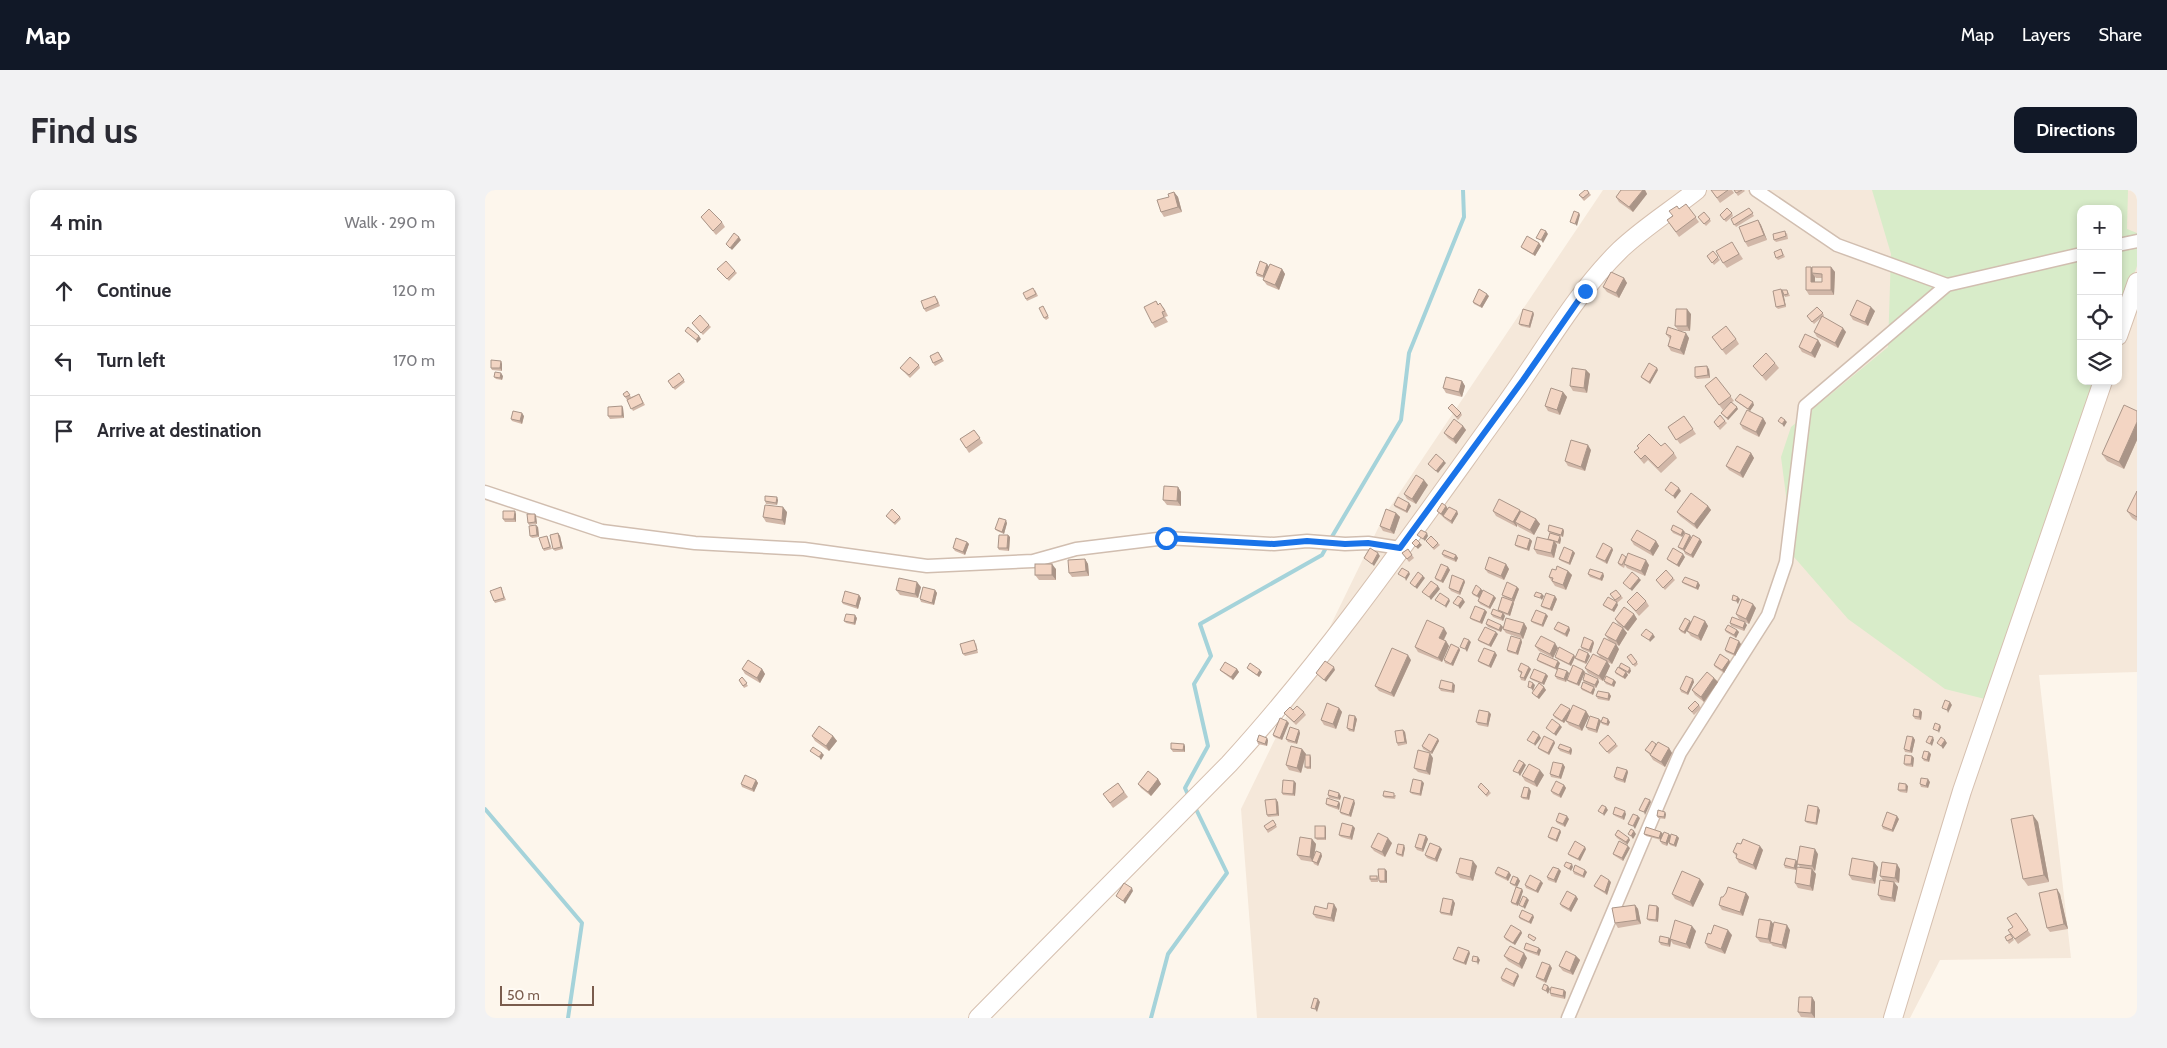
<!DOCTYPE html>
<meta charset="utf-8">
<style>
:root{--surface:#fff;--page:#f2f2f3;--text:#2b2b33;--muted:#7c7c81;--line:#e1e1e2;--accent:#111827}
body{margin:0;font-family:Cabin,sans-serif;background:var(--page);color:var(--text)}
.controls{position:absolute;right:15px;top:15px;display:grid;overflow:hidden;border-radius:10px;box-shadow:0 2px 8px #0003}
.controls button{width:45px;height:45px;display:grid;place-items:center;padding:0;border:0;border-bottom:1px solid var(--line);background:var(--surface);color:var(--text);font:25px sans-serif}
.scale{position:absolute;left:15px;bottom:12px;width:94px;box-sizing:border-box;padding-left:5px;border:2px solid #7a5c4d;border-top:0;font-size:14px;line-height:18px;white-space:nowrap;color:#7a5c4d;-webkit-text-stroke:4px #fffaf3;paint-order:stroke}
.stop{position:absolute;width:15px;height:15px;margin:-11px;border:4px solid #1a73e8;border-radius:50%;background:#fff}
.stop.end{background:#1a73e8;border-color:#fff;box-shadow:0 1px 5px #0008}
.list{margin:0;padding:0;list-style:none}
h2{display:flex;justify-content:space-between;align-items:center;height:65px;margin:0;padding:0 20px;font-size:21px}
h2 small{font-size:16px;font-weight:400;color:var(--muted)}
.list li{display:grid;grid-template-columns:32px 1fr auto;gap:15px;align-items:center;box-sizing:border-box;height:70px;padding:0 20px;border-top:1px solid var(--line)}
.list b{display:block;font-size:19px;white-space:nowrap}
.list em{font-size:16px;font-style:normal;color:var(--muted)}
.icon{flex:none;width:28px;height:28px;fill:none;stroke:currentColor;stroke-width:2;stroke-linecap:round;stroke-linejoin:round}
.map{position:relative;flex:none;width:1652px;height:828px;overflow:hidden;border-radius:10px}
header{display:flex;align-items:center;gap:30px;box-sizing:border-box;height:70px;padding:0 25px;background:var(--accent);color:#fff}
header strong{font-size:24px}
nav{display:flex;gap:28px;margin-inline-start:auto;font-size:18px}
.intro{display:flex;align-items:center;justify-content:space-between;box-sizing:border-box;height:120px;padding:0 30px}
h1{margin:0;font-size:35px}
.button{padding:12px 22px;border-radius:10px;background:var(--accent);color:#fff;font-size:18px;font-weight:700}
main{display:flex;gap:30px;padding:0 30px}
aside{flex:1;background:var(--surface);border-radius:10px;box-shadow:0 2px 8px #0003}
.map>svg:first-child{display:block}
.residential{fill:#f5e8da;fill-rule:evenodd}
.green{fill:#d8ecc9}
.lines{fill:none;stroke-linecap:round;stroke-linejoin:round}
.stream{stroke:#a5d3da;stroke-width:4}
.street-casing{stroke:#d1beb0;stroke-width:15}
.secondary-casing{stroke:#d6c0b0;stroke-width:20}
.street{stroke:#fff;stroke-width:12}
.secondary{stroke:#fff;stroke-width:18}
.wall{fill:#d1b7a8;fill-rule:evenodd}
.shaded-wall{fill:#aa9588}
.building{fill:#f3d5c3;stroke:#aa9588}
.route{stroke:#1a73e8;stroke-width:6}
</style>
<header>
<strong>Map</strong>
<nav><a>Map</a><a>Layers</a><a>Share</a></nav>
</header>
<div class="intro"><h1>Find us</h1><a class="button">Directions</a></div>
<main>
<aside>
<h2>4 min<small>Walk · 290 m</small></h2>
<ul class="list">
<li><svg class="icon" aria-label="ahead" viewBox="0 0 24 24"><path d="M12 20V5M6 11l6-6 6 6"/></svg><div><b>Continue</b></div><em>120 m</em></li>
<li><svg class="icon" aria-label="left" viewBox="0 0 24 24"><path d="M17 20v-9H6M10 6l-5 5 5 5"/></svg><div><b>Turn left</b></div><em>170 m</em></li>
<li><svg class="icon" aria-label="arrive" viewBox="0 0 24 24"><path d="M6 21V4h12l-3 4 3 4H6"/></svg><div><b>Arrive at destination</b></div></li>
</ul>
</aside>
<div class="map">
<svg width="1652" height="828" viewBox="0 0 1652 828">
<rect width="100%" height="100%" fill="#fdf6ec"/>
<path class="residential" d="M 1118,0 L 1652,0 L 1652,482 L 1554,485 L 1586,768 L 1455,770 L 1425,828 L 772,828 L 756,619 L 899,326 ZM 1596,19 L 1633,19 L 1633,191 L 1596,191 Z"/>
<path class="green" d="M 1387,0 L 1643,0 L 1642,39 L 1652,43 L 1652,76 L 1633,129 L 1633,19 L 1596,19 L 1596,191 L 1612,191 L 1500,509 L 1460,499 L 1363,429 L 1309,367 L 1296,267 L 1306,237 L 1403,157 L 1406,64 Z"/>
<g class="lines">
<g class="stream">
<path d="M 845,350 L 916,230 L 924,163 L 979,27 L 978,0"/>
<path d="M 704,607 L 700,598 L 723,556 L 709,494 L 726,466 L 715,434 L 837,365 L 842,356"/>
<path d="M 0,619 L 97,733 L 83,828"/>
<path d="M 666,828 L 683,764 L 742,683 L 709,615"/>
</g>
<g class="street-casing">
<g id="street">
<path d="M 1271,0 L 1352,55 L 1462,95"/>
<path d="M 1633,55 L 1652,51"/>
<path d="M 0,302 L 117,341 L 210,353 L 319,359 L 442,376 L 548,371 L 591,359 L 681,348 L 789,354 L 822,351 L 860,354 L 883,353 L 915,358"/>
<path d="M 1083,828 L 1195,563 L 1283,425 L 1301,372 L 1320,216 L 1462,95 L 1596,64"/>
</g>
</g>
<g class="secondary-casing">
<g id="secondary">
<path d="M 1633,146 L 1652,92"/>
<path d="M 493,828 L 744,574 C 847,461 933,335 1022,212 C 1059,161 1090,104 1135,60 C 1158,38 1187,20 1212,0"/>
<path d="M 1408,828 L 1477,601 L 1618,191"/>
</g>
</g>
<use href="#street" class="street"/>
<use href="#secondary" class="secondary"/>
</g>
<g class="wall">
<path d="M 1102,0 L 1106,5 L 1099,11 L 1094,5 Z"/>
<path d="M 1136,0 L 1160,0 L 1162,4 L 1148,22 L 1134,12 L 1131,7 Z"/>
<path d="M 1226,0 L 1247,0 L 1249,3 L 1235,13 Z"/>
<path d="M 1249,0 L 1259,0 L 1260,1 L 1253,6 Z"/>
<path d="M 689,2 L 693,7 L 697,22 L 679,27 L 676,22 L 684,7 Z"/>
<path d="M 1201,14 L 1214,32 L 1194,47 L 1182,30 Z"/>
<path d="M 1264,18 L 1269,26 L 1251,37 L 1246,29 Z"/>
<path d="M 1219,22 L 1226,31 L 1221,36 L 1213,27 Z"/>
<path d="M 1247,23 L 1248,26 L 1241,32 L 1235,25 Z"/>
<path d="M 216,27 L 237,32 L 240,37 L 231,45 Z"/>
<path d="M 1273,30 L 1276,35 L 1282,50 L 1263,57 L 1260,52 Z"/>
<path d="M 1302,43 L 1303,49 L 1291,52 L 1289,50 Z"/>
<path d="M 1054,53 L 1056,56 L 1050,66 L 1038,59 L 1036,57 Z"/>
<path d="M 1250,57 L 1258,69 L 1242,78 L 1238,73 Z"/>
<path d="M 1296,59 L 1300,67 L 1293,70 L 1291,68 Z"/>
<path d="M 1228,61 L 1235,70 L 1229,75 L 1222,66 Z"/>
<path d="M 782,74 L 784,77 L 797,79 L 800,84 L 794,100 L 782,95 L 778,90 L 779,88 L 772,86 L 771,83 Z"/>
<path d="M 1326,77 L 1327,79 L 1346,77 L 1350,82 L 1349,105 L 1324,105 L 1321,100 ZM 1330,87 L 1331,88 L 1337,88 L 1337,92 L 1330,92 Z"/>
<path d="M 232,79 L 250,81 L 252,83 L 244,91 Z"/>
<path d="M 1139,88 L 1142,93 L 1134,108 L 1122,102 L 1118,97 Z"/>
<path d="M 1296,99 L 1298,102 L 1301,117 L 1293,119 L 1291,117 Z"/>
<path d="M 550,100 L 553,106 L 542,111 L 541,109 Z"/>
<path d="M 1303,102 L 1305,106 L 1300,107 L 1299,105 Z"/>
<path d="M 1004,106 L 997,118 L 989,114 L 988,112 Z"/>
<path d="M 452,108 L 455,116 L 441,122 L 439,119 Z"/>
<path d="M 671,111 L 673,114 L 679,118 L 683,126 L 680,127 L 683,132 L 670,138 L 667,133 Z"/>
<path d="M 558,116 L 564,128 L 561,130 L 559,128 Z"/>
<path d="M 1332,117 L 1339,125 L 1338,127 L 1361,142 L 1353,158 L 1332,147 L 1329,142 L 1336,128 L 1329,134 L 1322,126 Z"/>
<path d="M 1390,121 L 1383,136 L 1368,130 L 1365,125 Z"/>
<path d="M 1049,124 L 1045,138 L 1036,136 L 1034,134 Z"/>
<path d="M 1206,124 L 1205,141 L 1194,141 L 1204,148 L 1199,165 L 1186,161 L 1183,156 L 1185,149 L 1181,144 L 1194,141 L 1190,136 Z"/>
<path d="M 207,133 L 224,135 L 226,137 L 218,145 Z"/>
<path d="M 1227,147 L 1251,149 L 1254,154 L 1241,165 Z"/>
<path d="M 1333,150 L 1336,155 L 1330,168 L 1317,162 L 1314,157 Z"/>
<path d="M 453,162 L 459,171 L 450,176 L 448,173 Z"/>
<path d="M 16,171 L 17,174 L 17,181 L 7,180 L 6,178 Z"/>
<path d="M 1290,173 L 1294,178 L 1281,191 L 1268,176 Z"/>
<path d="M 434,175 L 435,178 L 425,188 L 415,178 Z"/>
<path d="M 1224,179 L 1225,188 L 1212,189 L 1210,187 Z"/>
<path d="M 1101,180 L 1105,184 L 1102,203 L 1088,201 L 1085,196 Z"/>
<path d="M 1173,180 L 1165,194 L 1158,189 L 1156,187 Z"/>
<path d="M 194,183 L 200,192 L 190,200 L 183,191 Z"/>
<path d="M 18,186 L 17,190 L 11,189 L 9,187 Z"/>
<path d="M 1231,187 L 1249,211 L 1247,212 L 1253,219 L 1243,230 L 1236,223 L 1242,216 L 1238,220 L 1220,196 Z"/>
<path d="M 977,191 L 980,196 L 977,207 L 961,203 L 958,198 Z"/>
<path d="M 142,201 L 146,207 L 154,204 L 160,215 L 148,221 L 142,210 L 138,204 Z"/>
<path d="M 1078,202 L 1082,207 L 1075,225 L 1063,221 L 1060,216 Z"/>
<path d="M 1250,210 L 1269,215 L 1265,221 L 1252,212 Z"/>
<path d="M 137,216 L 138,218 L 139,228 L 125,229 L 123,226 Z"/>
<path d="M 963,218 L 976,223 L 977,225 L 973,230 Z"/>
<path d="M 1652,221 L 1652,250 L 1639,279 L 1622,271 L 1617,264 Z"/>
<path d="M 39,226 L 37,234 L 27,231 L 26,229 Z"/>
<path d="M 1199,226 L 1211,244 L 1195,254 L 1183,237 Z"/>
<path d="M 1278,228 L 1281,233 L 1274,247 L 1258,239 L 1255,234 Z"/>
<path d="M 1240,231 L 1242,233 L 1235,240 L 1229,232 Z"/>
<path d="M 978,236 L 981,240 L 971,254 L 963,248 L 959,243 Z"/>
<path d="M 489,240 L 498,253 L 484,263 L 475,249 Z"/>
<path d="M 1176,256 L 1189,263 L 1192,268 L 1176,283 L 1163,270 L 1159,274 L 1149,262 Z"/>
<path d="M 1106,260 L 1100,281 L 1083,276 L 1080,271 Z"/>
<path d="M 1266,263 L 1269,268 L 1258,288 L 1244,280 L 1241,276 Z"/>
<path d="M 943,295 L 931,314 L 922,309 L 919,304 Z"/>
<path d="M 693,297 L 696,302 L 696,316 L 682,315 L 678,310 Z"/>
<path d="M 1652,301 L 1652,331 L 1647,328 L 1642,321 Z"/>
<path d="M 293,310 L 292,315 L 281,314 L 280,311 Z"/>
<path d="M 924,313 L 926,316 L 922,323 L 910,317 L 909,315 Z"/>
<path d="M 961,316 L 963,319 L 972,321 L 973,324 L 967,334 L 960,329 L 952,321 Z"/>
<path d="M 1223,316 L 1226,320 L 1212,339 L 1195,326 L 1192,322 Z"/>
<path d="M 1008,321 L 1036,321 L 1051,329 L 1055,334 L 1049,345 L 1034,337 L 1032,335 L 1032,337 L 1011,326 Z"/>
<path d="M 302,322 L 300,335 L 281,332 L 278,327 Z"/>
<path d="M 911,323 L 915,327 L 909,344 L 898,341 L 895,336 Z"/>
<path d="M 31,324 L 31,332 L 20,332 L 18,329 Z"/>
<path d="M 50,324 L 51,326 L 52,334 L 44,335 L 43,333 Z"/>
<path d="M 401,326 L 415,327 L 416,329 L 410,335 Z"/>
<path d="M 522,333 L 519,344 L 512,341 L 510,339 Z"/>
<path d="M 53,337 L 54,347 L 47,348 L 45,346 Z"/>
<path d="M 1078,339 L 1079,341 L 1078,347 L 1075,346 L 1076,349 L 1075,354 L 1070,353 L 1072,355 L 1069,368 L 1052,364 L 1049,359 L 1063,349 L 1065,344 L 1063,341 Z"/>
<path d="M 1186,340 L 1200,342 L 1197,347 L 1188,343 Z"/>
<path d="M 73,343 L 75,346 L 78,359 L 70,361 L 68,359 Z"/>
<path d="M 523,345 L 525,347 L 524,361 L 514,360 L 513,358 Z"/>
<path d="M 1205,345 L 1206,347 L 1215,349 L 1217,352 L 1208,368 L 1200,364 L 1199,361 L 1195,359 L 1193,357 Z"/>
<path d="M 62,346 L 63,348 L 67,359 L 59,361 L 58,359 Z"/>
<path d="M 1045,349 L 1047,351 L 1044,361 L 1032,357 L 1030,355 Z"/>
<path d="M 1146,350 L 1171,351 L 1174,356 L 1168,366 L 1149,355 Z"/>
<path d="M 941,351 L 953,353 L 955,355 L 949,360 Z"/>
<path d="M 482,352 L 484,354 L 480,365 L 470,361 L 468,358 Z"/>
<path d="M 1127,358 L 1128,360 L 1122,374 L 1113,369 L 1111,367 Z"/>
<path d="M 923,359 L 929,368 L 924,372 L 917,363 Z"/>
<path d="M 1088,361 L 1090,363 L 1085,375 L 1076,371 L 1074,369 Z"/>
<path d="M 957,364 L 971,365 L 973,368 L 971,372 L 959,367 Z"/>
<path d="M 1141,367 L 1164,375 L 1160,386 L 1142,378 L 1140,375 L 1139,378 L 1134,375 L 1133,373 Z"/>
<path d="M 1200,367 L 1194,377 L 1184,371 L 1182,369 Z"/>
<path d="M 600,369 L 603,374 L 604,386 L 587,387 L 584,383 Z"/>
<path d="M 1021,374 L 1024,379 L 1019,390 L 1003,383 L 1000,379 Z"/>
<path d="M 963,377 L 965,380 L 958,393 L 951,390 L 950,388 Z"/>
<path d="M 571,379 L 571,390 L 554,390 L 550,385 Z"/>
<path d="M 1071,380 L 1083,381 L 1087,385 L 1081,400 L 1070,396 L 1064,387 Z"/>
<path d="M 1118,383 L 1119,386 L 1117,391 L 1105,387 L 1103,384 Z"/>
<path d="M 1188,388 L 1190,390 L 1180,400 L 1171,390 Z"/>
<path d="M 979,390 L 980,392 L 975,405 L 966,401 L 964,398 Z"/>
<path d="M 1197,392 L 1215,395 L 1213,400 L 1199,394 Z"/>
<path d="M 16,397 L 17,400 L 21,410 L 10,413 L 9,411 Z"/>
<path d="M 436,397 L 433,408 L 415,405 L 411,400 Z"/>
<path d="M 1032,397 L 1034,399 L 1029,412 L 1028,411 L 1029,413 L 1025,426 L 1019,424 L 1020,426 L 1018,431 L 1008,427 L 1006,424 L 1014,422 L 1013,420 L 1027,411 L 1019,407 L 1017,405 Z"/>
<path d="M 996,399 L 998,401 L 1011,408 L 1005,419 L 995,414 L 993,411 L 994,408 L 988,405 L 987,403 Z"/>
<path d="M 450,400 L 452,403 L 449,415 L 436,412 L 435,409 Z"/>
<path d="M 1131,400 L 1138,408 L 1132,413 L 1125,404 Z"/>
<path d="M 374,405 L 376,408 L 373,419 L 358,414 L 357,412 Z"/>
<path d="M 1072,409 L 1067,421 L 1058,418 L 1056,416 Z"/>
<path d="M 1161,411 L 1164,416 L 1154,426 L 1142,412 Z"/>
<path d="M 1118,415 L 1133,415 L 1129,422 L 1120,417 Z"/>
<path d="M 1271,418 L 1264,434 L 1254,429 L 1251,424 Z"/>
<path d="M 1000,420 L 1002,422 L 997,434 L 987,430 L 985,428 Z"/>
<path d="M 1149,424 L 1152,429 L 1143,441 L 1133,434 L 1130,429 Z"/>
<path d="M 1063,426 L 1058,437 L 1048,433 L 1046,431 Z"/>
<path d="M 372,428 L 370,435 L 361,433 L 359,431 Z"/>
<path d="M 1205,431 L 1206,433 L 1220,431 L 1223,436 L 1216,451 L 1206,446 L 1202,441 L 1205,436 L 1200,444 L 1196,442 L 1194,439 Z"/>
<path d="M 1039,433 L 1042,438 L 1038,449 L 1021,443 L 1018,439 Z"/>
<path d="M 1245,433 L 1262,435 L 1259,441 L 1246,436 Z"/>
<path d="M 1001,434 L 1016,435 L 1018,437 L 1016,442 L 1003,437 Z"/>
<path d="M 1084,437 L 1085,440 L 1082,447 L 1071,441 L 1069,439 Z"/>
<path d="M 1138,438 L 1142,443 L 1134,456 L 1124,450 L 1120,445 Z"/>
<path d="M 1240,440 L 1252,440 L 1254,442 L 1251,448 L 1241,442 Z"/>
<path d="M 962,443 L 959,450 L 961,451 L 964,456 L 957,472 L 933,462 L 930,457 Z"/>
<path d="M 1013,444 L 1006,457 L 995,452 L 993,450 Z"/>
<path d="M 1036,449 L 1037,452 L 1033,465 L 1023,462 L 1022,460 Z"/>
<path d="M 1108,451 L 1109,453 L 1106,463 L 1097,459 L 1096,457 Z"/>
<path d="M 491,453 L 493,463 L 480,466 L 478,464 Z"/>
<path d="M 1256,454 L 1250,466 L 1241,462 L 1240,460 Z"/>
<path d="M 1050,456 L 1073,458 L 1068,468 L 1054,461 Z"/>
<path d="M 974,458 L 975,460 L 968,476 L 960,473 L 959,470 Z"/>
<path d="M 1134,459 L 1127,474 L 1122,472 L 1125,476 L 1118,491 L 1103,483 L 1100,478 L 1115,467 L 1112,463 Z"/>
<path d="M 1103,463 L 1105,466 L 1101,474 L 1092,470 L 1090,468 Z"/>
<path d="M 1146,464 L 1153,474 L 1150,477 L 1142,467 Z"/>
<path d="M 1012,465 L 1006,478 L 995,473 L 993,471 Z"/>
<path d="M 1089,465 L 1090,467 L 1086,476 L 1072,469 L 1070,467 Z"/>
<path d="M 926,470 L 909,507 L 894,501 L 890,496 Z"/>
<path d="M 1052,470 L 1075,473 L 1072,480 L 1054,472 Z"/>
<path d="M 1244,470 L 1245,472 L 1239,483 L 1230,477 L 1229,475 Z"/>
<path d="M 1044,477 L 1046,479 L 1040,491 L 1036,490 L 1035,487 L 1036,483 L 1034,482 L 1033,480 Z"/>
<path d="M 1134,477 L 1146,481 L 1144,484 L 1141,482 L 1143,485 L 1140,489 L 1131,484 L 1130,482 L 1135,479 Z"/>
<path d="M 762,478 L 777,482 L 774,487 L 764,480 Z"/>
<path d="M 257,479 L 277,479 L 280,484 L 275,493 L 260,484 Z"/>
<path d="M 752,479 L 754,482 L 748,490 L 737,482 L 735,480 Z"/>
<path d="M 1098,480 L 1100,482 L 1094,496 L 1084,492 L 1082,490 Z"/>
<path d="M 1082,481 L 1084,483 L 1081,492 L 1072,489 L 1070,486 Z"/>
<path d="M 1061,484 L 1063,486 L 1059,495 L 1055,493 L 1061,500 L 1054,509 L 1047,503 L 1054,493 L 1047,490 L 1045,488 Z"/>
<path d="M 257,487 L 263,496 L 259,498 L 254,490 Z"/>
<path d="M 1229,488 L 1233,492 L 1219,512 L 1210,505 L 1207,500 Z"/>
<path d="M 1113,489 L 1114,492 L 1111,498 L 1099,492 L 1098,490 Z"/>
<path d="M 1208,489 L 1209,492 L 1203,505 L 1196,502 L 1195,499 Z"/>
<path d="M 1129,490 L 1131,492 L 1129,497 L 1121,494 L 1119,491 Z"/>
<path d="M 970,495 L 969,503 L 956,501 L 954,498 Z"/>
<path d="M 1096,498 L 1110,499 L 1108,505 L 1097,500 Z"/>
<path d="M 1124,503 L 1126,506 L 1124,511 L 1113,509 L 1111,506 Z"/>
<path d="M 1214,515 L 1216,518 L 1209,525 L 1203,518 Z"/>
<path d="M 854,518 L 857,522 L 851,539 L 839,535 L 836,530 Z"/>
<path d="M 1085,519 L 1085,521 L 1101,521 L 1104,526 L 1097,541 L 1084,535 L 1081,531 L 1083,527 L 1079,533 L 1070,528 L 1068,525 Z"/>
<path d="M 808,520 L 819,522 L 821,525 L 811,535 L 799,523 Z"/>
<path d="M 1435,520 L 1437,522 L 1436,530 L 1430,529 L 1428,526 Z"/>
<path d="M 1006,524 L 1003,537 L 993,535 L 991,532 Z"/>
<path d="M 872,529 L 869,542 L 864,541 L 862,538 Z"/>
<path d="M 1114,529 L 1116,531 L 1112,543 L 1103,540 L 1101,537 Z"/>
<path d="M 1116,532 L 1125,532 L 1123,536 L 1117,534 Z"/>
<path d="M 804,533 L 797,550 L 789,547 L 788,545 Z"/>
<path d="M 814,540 L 815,543 L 812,554 L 803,552 L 801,549 Z"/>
<path d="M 918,540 L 920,542 L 922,554 L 913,556 L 912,553 Z"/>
<path d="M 327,546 L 348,546 L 352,551 L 344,561 L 330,551 Z"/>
<path d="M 1428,547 L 1430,550 L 1427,563 L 1420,562 L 1419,559 Z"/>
<path d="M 953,549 L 954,551 L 947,564 L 938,559 L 937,556 Z"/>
<path d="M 783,550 L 782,556 L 773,554 L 772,551 Z"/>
<path d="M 1069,551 L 1070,553 L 1064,565 L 1055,560 L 1053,558 Z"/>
<path d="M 1114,553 L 1131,554 L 1133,556 L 1124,564 Z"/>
<path d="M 1171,554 L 1184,558 L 1187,563 L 1180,577 L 1168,570 L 1165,565 L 1160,560 Z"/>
<path d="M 700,556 L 700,562 L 688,562 L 686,559 Z"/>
<path d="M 1073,558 L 1086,558 L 1087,560 L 1086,565 L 1075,561 Z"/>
<path d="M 817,559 L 821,564 L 820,565 L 825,565 L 826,568 L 826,579 L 822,579 L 820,577 L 820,567 L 816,583 L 804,580 L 801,575 Z"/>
<path d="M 1446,564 L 1444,572 L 1439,571 L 1437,568 Z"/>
<path d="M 1427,566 L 1429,568 L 1428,577 L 1421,576 L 1419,574 Z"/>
<path d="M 948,568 L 945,585 L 933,582 L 929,578 Z"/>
<path d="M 1078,574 L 1080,577 L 1076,589 L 1066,587 L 1065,584 Z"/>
<path d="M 1142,580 L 1143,582 L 1140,593 L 1131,590 L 1129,587 Z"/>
<path d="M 1059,585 L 1052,597 L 1040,591 L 1037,586 Z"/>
<path d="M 673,589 L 676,594 L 666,606 L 656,598 L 653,594 Z"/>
<path d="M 271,590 L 273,593 L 269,602 L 257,597 L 256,594 Z"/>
<path d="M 1445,592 L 1443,598 L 1436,597 L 1435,594 Z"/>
<path d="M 633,593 L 643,607 L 628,618 L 618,604 Z"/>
<path d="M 811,593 L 810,606 L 798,605 L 797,603 Z"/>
<path d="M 939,593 L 936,606 L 927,604 L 925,602 Z"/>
<path d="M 1079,595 L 1081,598 L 1076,608 L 1068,604 L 1066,601 Z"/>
<path d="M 1423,596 L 1422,603 L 1415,602 L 1413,600 Z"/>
<path d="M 993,597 L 1004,601 L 1006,603 L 1002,607 Z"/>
<path d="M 1046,601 L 1044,610 L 1038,609 L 1036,607 Z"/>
<path d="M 843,605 L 856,606 L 855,610 L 844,608 Z"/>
<path d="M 911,605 L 910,609 L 900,608 L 898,606 Z"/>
<path d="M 793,612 L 794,626 L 783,627 L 782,625 Z"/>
<path d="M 854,612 L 855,614 L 854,620 L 843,616 L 841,614 Z"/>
<path d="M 870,613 L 866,627 L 856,624 L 855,622 Z"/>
<path d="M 1335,620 L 1332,635 L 1322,633 L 1320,631 Z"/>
<path d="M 1128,624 L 1141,624 L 1139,630 L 1130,626 Z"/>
<path d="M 1181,624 L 1180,629 L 1173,628 L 1172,626 Z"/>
<path d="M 1084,629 L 1080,637 L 1072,633 L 1071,631 Z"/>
<path d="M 1414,629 L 1408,642 L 1398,639 L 1397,636 Z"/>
<path d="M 788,630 L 792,637 L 783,643 L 779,636 Z"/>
<path d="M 1553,632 L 1564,692 L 1543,696 L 1538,689 Z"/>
<path d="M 840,636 L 841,638 L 841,650 L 832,650 L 830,648 Z"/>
<path d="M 870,638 L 867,650 L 856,647 L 854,645 Z"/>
<path d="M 1075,640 L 1076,642 L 1072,652 L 1065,649 L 1063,647 Z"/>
<path d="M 1176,642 L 1178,644 L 1186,646 L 1192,646 L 1194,648 L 1191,657 L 1185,655 L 1184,653 L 1184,651 L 1182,656 L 1177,654 L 1175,651 L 1176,650 L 1161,646 L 1159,644 Z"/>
<path d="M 1130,645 L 1145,650 L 1142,655 L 1132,648 Z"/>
<path d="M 941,646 L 943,649 L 938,662 L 932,660 L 930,657 Z"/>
<path d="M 827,649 L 831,654 L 829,668 L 836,663 L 837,666 L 833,676 L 829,674 L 828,672 L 816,670 L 812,665 Z"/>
<path d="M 907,653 L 900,667 L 889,661 L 886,657 Z"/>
<path d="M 1256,654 L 1278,660 L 1271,680 L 1254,673 L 1251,668 L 1251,666 L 1248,662 Z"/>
<path d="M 920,658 L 918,667 L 912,665 L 911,663 Z"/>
<path d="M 1145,658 L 1138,671 L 1130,666 L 1128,664 Z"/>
<path d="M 957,659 L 952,672 L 942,668 L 940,665 Z"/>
<path d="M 1101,659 L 1095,671 L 1085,666 L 1083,664 Z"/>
<path d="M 1333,664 L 1330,681 L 1328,680 L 1331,684 L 1328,701 L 1313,698 L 1310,693 L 1315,677 L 1313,674 L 1311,680 L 1300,678 L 1299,675 L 1312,672 Z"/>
<path d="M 992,676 L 988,691 L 975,688 L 971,683 Z"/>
<path d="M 1393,677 L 1390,694 L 1367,690 L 1364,685 Z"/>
<path d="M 1415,679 L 1414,693 L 1409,692 L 1413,697 L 1410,712 L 1396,710 L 1393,705 L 1398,690 L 1395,686 Z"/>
<path d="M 902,681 L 902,693 L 895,693 L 894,691 Z"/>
<path d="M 1076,681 L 1071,693 L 1063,690 L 1062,687 Z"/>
<path d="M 1088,681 L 1102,682 L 1099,688 L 1089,684 Z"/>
<path d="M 1024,682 L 1026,685 L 1023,691 L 1011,685 L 1010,683 Z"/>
<path d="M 892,686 L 893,688 L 893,692 L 886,692 L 885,689 Z"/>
<path d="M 1033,688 L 1035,691 L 1032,697 L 1038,701 L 1033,716 L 1027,714 L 1026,712 L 1031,697 L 1027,695 L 1025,693 Z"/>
<path d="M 1126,692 L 1122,705 L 1111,698 L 1109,696 Z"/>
<path d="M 1058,693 L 1053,703 L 1041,698 L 1040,695 Z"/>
<path d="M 1219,694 L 1208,717 L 1190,709 L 1187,704 Z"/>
<path d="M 1261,703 L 1264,707 L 1258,726 L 1237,720 L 1234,715 L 1238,707 Z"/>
<path d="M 1575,704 L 1583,739 L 1565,742 L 1562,738 Z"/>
<path d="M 1091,706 L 1093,709 L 1086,722 L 1077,717 L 1075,714 Z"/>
<path d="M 970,713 L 967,726 L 956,724 L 955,722 Z"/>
<path d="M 1150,715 L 1153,719 L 1156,734 L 1133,738 L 1130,733 Z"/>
<path d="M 1172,716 L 1174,718 L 1173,732 L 1164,731 L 1162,729 Z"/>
<path d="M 852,719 L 849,732 L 831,728 L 828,724 Z"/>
<path d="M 1531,723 L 1546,745 L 1533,754 L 1523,740 L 1528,737 Z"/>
<path d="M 1034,727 L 1049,727 L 1046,734 L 1035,729 Z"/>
<path d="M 1289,734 L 1305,740 L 1301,759 L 1288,756 L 1286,754 L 1275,752 L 1271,747 Z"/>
<path d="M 1036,741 L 1037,743 L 1030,755 L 1021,750 L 1019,747 Z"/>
<path d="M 1211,741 L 1205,759 L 1188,754 L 1186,751 L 1185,757 L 1176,755 L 1174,752 L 1184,748 Z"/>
<path d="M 1226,744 L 1247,745 L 1240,764 L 1223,758 L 1220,753 Z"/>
<path d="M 1525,744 L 1529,750 L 1524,754 L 1520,747 Z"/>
<path d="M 1054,758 L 1056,760 L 1054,766 L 1041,761 L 1039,759 Z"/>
<path d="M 985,763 L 981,775 L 970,771 L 968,769 Z"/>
<path d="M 1019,766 L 1042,768 L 1037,779 L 1023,771 Z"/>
<path d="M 1091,766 L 1095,770 L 1088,785 L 1078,781 L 1074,776 Z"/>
<path d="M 1067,778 L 1061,793 L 1053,789 L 1051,787 Z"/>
<path d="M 1034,786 L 1029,797 L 1017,791 L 1016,788 Z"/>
<path d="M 1079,800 L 1081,802 L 1080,809 L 1066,806 L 1065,803 Z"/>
<path d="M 1327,807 L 1330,812 L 1330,828 L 1316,827 L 1313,822 Z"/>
</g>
<g class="shaded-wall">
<path d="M 1158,0 L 1160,0 L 1162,4 L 1148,22 L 1144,17 Z"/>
<path d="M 689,2 L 693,7 L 697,22 L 693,17 Z"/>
<path d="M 1094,23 L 1095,25 L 1092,36 L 1090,34 Z"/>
<path d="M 1273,30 L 1276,35 L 1282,50 L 1279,45 Z"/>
<path d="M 1061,41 L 1063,44 L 1058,53 L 1056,50 Z"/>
<path d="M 254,47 L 256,50 L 247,60 L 245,58 Z"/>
<path d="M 1054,53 L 1056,56 L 1050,66 L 1048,64 Z"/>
<path d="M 782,74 L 784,77 L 779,89 L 778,86 Z"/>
<path d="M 1326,77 L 1330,82 L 1327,83 L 1330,87 L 1330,97 L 1326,92 Z"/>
<path d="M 1346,77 L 1350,82 L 1349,105 L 1346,100 Z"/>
<path d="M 797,79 L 800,84 L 794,100 L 790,95 Z"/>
<path d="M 1139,88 L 1142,93 L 1134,108 L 1131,103 Z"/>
<path d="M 1296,99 L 1298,102 L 1301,117 L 1300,115 Z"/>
<path d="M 1002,104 L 1004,106 L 997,118 L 995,116 Z"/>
<path d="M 1386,117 L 1390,121 L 1383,136 L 1380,132 Z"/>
<path d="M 1202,119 L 1206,124 L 1205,141 L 1202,136 Z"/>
<path d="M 1048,122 L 1049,124 L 1045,138 L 1044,136 Z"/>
<path d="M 1358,138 L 1361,142 L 1353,158 L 1350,153 Z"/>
<path d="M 1201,143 L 1204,148 L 1199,165 L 1195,160 Z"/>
<path d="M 214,146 L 216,149 L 212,153 L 211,150 Z"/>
<path d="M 1333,150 L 1336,155 L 1330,168 L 1326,163 Z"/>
<path d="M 16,171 L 17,174 L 17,181 L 15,178 Z"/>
<path d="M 1222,176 L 1224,179 L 1225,188 L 1223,185 Z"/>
<path d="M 1172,178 L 1173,180 L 1165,194 L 1164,192 Z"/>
<path d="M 1101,180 L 1105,184 L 1102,203 L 1099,198 Z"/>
<path d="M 16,183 L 18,186 L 17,190 L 15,188 Z"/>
<path d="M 977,191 L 980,196 L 977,207 L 974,202 Z"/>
<path d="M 1078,202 L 1082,207 L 1075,225 L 1072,220 Z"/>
<path d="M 1268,212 L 1269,215 L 1265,221 L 1263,219 Z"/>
<path d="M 137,216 L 138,218 L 139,228 L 137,226 Z"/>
<path d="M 1252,217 L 1253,219 L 1243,230 L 1242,228 Z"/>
<path d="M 37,223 L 39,226 L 37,234 L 35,231 Z"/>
<path d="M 1278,228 L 1281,233 L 1274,247 L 1271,242 Z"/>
<path d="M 1300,230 L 1302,232 L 1299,237 L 1297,234 Z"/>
<path d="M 1652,232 L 1652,250 L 1639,279 L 1634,272 Z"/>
<path d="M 978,236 L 981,240 L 971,254 L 968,249 Z"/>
<path d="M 1103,255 L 1106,260 L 1100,281 L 1096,277 Z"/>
<path d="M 1266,263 L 1269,268 L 1258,288 L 1255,283 Z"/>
<path d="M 959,271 L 961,273 L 953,283 L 951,281 Z"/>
<path d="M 939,290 L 943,295 L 931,314 L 927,309 Z"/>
<path d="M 693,297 L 696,302 L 696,316 L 692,311 Z"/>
<path d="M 1194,298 L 1196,301 L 1190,309 L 1188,306 Z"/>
<path d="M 292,307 L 293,310 L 292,315 L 291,313 Z"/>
<path d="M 924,313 L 926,316 L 922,323 L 921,321 Z"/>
<path d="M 961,316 L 963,319 L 958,326 L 956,324 Z"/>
<path d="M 1223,316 L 1226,320 L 1212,339 L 1209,334 Z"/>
<path d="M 298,317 L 302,322 L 300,335 L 297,330 Z"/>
<path d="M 1035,320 L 1038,324 L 1030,332 L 1032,335 L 1032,337 L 1028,332 Z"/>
<path d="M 30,321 L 31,324 L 31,332 L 29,329 Z"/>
<path d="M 972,321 L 973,324 L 967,334 L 966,331 Z"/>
<path d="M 911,323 L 915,327 L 909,344 L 905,340 Z"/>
<path d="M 50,324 L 51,326 L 52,334 L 50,332 Z"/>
<path d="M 1051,329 L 1055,334 L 1049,345 L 1045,340 Z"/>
<path d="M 521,330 L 522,333 L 519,344 L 517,342 Z"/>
<path d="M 51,335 L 53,337 L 54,347 L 52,345 Z"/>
<path d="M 1078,339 L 1079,341 L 1078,347 L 1076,345 Z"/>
<path d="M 1198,340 L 1200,342 L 1197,347 L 1196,345 Z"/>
<path d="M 73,343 L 75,346 L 78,359 L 76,357 Z"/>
<path d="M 942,343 L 943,346 L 940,351 L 938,349 Z"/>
<path d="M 523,345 L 525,347 L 524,361 L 522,358 Z"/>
<path d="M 1205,345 L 1206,347 L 1199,361 L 1198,359 Z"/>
<path d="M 1075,346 L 1076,349 L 1075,354 L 1073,352 Z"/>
<path d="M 1045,349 L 1047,351 L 1044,361 L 1042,359 Z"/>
<path d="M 1215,349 L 1217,352 L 1208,368 L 1206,365 Z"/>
<path d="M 1069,351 L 1072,355 L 1069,368 L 1066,363 Z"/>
<path d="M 1171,351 L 1174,356 L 1168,366 L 1165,361 Z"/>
<path d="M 482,352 L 484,354 L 480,365 L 478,362 Z"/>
<path d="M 935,353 L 937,355 L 933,359 L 931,357 Z"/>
<path d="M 1127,358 L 1128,360 L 1122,374 L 1120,371 Z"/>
<path d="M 1088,361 L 1090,363 L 1085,375 L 1084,373 Z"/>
<path d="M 893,363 L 895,366 L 889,376 L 887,374 Z"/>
<path d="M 1198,364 L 1200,367 L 1194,377 L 1192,375 Z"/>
<path d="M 971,365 L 973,368 L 971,372 L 969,369 Z"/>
<path d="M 600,369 L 603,374 L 604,386 L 601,381 Z"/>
<path d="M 1161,370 L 1164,375 L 1160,386 L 1156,381 Z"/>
<path d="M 567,374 L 571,379 L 571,390 L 567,385 Z"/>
<path d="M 1021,374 L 1024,379 L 1019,390 L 1016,386 Z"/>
<path d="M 963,377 L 965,380 L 958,393 L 956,391 Z"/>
<path d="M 1083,381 L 1087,385 L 1081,400 L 1078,395 Z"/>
<path d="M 924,382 L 925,384 L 921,391 L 920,388 Z"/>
<path d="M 1118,383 L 1119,386 L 1117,391 L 1115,389 Z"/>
<path d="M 938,386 L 940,388 L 932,399 L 930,397 Z"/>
<path d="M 1154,388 L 1156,390 L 1147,401 L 1145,399 Z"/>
<path d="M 979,390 L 980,392 L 975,405 L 974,402 Z"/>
<path d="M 432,392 L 436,397 L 433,408 L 430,404 Z"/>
<path d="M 1213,392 L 1215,395 L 1213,400 L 1211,398 Z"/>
<path d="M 953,396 L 955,399 L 946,410 L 944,407 Z"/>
<path d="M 1032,397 L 1034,399 L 1029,412 L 1027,409 Z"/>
<path d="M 996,399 L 998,401 L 994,408 L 992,406 Z"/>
<path d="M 450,400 L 452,403 L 449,415 L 447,413 Z"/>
<path d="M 1057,404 L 1059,406 L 1057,410 L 1055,408 Z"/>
<path d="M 374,405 L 376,408 L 373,419 L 371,416 Z"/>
<path d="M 1009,406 L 1011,408 L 1005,419 L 1004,417 Z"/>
<path d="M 1070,406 L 1072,409 L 1067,421 L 1065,419 Z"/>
<path d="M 1253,407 L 1255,409 L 1253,414 L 1251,411 Z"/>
<path d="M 964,409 L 965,411 L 961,418 L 960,416 Z"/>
<path d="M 978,409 L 980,412 L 975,419 L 973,416 Z"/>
<path d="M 1028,411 L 1029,413 L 1025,426 L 1023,424 Z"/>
<path d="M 1132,412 L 1133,415 L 1129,422 L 1127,420 Z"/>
<path d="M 1268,414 L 1271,418 L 1264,434 L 1261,429 Z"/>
<path d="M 1000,420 L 1002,422 L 997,434 L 995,432 Z"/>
<path d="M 1018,423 L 1020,426 L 1018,431 L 1016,428 Z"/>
<path d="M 1061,424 L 1063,426 L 1058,437 L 1057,435 Z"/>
<path d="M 1149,424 L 1152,429 L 1143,441 L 1139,437 Z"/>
<path d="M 370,425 L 372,428 L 370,435 L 369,433 Z"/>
<path d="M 1205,431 L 1206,433 L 1200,444 L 1199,442 Z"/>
<path d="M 1220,431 L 1223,436 L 1216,451 L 1213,446 Z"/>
<path d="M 1260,432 L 1262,435 L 1259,441 L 1258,438 Z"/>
<path d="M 1039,433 L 1042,438 L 1038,449 L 1035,444 Z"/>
<path d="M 1016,435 L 1018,437 L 1016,442 L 1014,440 Z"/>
<path d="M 1084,437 L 1085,440 L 1082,447 L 1080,444 Z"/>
<path d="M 959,438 L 962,443 L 957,453 L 954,448 Z"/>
<path d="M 1138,438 L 1142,443 L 1134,456 L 1131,451 Z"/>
<path d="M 1252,440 L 1254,442 L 1251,448 L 1249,445 Z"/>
<path d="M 1011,442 L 1013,444 L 1006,457 L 1004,455 Z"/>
<path d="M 1168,444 L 1170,447 L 1165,452 L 1164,450 Z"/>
<path d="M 1036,449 L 1037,452 L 1033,465 L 1031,463 Z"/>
<path d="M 984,450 L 986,452 L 982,462 L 980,459 Z"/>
<path d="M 961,451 L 964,456 L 957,472 L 953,468 Z"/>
<path d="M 1108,451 L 1109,453 L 1106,463 L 1104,460 Z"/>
<path d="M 1254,451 L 1256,454 L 1250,466 L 1249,464 Z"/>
<path d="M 1070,453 L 1073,458 L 1068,468 L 1065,464 Z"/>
<path d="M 1131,454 L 1134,459 L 1127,474 L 1123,469 Z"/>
<path d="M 974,458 L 975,460 L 968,476 L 966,474 Z"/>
<path d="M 1010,462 L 1012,465 L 1006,478 L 1004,476 Z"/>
<path d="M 1103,463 L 1105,466 L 1101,474 L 1100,472 Z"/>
<path d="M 923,465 L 926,470 L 909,507 L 906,503 Z"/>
<path d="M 1089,465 L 1090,467 L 1086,476 L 1084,474 Z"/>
<path d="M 1244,470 L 1245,472 L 1239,483 L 1237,480 Z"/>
<path d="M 1073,471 L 1075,473 L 1072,480 L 1070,478 Z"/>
<path d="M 1122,471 L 1125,476 L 1118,491 L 1114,486 Z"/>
<path d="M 849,477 L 850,480 L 841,492 L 839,490 Z"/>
<path d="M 1044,477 L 1046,479 L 1040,491 L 1039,488 Z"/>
<path d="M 1145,478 L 1146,481 L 1144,484 L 1143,482 Z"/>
<path d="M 277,479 L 280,484 L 275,493 L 272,488 Z"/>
<path d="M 752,479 L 754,482 L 748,490 L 746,487 Z"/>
<path d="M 775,480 L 777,482 L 774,487 L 772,485 Z"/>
<path d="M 1098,480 L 1100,482 L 1094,496 L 1092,494 Z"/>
<path d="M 1082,481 L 1084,483 L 1081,492 L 1079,489 Z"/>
<path d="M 1141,482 L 1143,485 L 1140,489 L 1138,487 Z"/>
<path d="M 1061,484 L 1063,486 L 1059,495 L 1057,493 Z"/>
<path d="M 1229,488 L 1233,492 L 1219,512 L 1216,507 Z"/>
<path d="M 1113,489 L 1114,492 L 1111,498 L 1110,495 Z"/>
<path d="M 1208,489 L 1209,492 L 1203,505 L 1202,503 Z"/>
<path d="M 1129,490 L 1131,492 L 1129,497 L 1127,495 Z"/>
<path d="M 968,493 L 970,495 L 969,503 L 967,501 Z"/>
<path d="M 1048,493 L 1050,495 L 1048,501 L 1046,498 Z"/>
<path d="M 1059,497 L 1061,500 L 1054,509 L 1052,507 Z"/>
<path d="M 1109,497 L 1110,499 L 1108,505 L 1106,503 Z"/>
<path d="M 1124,503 L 1126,506 L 1124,511 L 1123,509 Z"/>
<path d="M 1465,512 L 1467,515 L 1463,523 L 1462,520 Z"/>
<path d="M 854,518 L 857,522 L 851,539 L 848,534 Z"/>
<path d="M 1085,519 L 1086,522 L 1079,533 L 1077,531 Z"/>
<path d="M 1435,520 L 1437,522 L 1436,530 L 1434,527 Z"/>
<path d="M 1101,521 L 1104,526 L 1097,541 L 1094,536 Z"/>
<path d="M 1004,522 L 1006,524 L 1003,537 L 1002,534 Z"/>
<path d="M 870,526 L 872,529 L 869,542 L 868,540 Z"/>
<path d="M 1114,529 L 1116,531 L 1112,543 L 1111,540 Z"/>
<path d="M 1123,529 L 1125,532 L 1123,536 L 1122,534 Z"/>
<path d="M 802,531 L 804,533 L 797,550 L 795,548 Z"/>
<path d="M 1075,535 L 1077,537 L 1071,546 L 1069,544 Z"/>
<path d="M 1455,535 L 1456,537 L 1454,543 L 1453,541 Z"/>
<path d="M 814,540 L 815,543 L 812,554 L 810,552 Z"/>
<path d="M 918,540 L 920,542 L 922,554 L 920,552 Z"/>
<path d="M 1054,545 L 1056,548 L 1050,556 L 1049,554 Z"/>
<path d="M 348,546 L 352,551 L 344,561 L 341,556 Z"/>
<path d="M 1428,547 L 1430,550 L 1427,563 L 1425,561 Z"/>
<path d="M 1448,547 L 1449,550 L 1447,556 L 1445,554 Z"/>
<path d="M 782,548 L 783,550 L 782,556 L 780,554 Z"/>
<path d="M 953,549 L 954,551 L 947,564 L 946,562 Z"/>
<path d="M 1460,550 L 1462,553 L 1458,559 L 1456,556 Z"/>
<path d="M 1069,551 L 1070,553 L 1064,565 L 1063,563 Z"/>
<path d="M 699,554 L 700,556 L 700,562 L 698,560 Z"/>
<path d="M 1086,558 L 1087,560 L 1086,565 L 1084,562 Z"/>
<path d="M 1184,558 L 1187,563 L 1180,577 L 1176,572 Z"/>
<path d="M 817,559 L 821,564 L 816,583 L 812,578 Z"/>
<path d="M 1444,562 L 1446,564 L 1444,572 L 1442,570 Z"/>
<path d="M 337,563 L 339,565 L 336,570 L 334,567 Z"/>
<path d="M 945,563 L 948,568 L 945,585 L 941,581 Z"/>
<path d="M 825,565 L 826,568 L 826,579 L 825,577 Z"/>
<path d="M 1427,566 L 1429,568 L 1428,577 L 1426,574 Z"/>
<path d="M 1039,573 L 1041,575 L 1035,586 L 1033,583 Z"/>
<path d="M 1078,574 L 1080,577 L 1076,589 L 1074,587 Z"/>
<path d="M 1055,580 L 1059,585 L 1052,597 L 1049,592 Z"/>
<path d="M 1142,580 L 1143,582 L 1140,593 L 1138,590 Z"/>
<path d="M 673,589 L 676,594 L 666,606 L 663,602 Z"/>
<path d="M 1443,589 L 1445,592 L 1443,598 L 1441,596 Z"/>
<path d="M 271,590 L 273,593 L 269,602 L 267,599 Z"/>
<path d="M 809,591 L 811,593 L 810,606 L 808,604 Z"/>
<path d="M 937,591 L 939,593 L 936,606 L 935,604 Z"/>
<path d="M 1421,594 L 1423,596 L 1422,603 L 1421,600 Z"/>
<path d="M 1079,595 L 1081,598 L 1076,608 L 1074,605 Z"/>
<path d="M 1044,598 L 1046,601 L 1044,610 L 1042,608 Z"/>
<path d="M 854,603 L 856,606 L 855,610 L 853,608 Z"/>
<path d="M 791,609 L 793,612 L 794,626 L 792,624 Z"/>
<path d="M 869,610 L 870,613 L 866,627 L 864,625 Z"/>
<path d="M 1165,610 L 1166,612 L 1160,625 L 1159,622 Z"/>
<path d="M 854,612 L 855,614 L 854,620 L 852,617 Z"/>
<path d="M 1121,617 L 1123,620 L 1119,626 L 1118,624 Z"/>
<path d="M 1333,617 L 1335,620 L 1332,635 L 1331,633 Z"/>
<path d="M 1140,621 L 1141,624 L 1139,630 L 1137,627 Z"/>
<path d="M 1180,622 L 1181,624 L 1180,629 L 1179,627 Z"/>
<path d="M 1548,625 L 1553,632 L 1564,692 L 1559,685 Z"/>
<path d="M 1082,626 L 1084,629 L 1080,637 L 1078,634 Z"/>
<path d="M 1153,626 L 1155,628 L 1150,639 L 1148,636 Z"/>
<path d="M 1412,626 L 1414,629 L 1408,642 L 1407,640 Z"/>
<path d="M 840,636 L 841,638 L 841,650 L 840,648 Z"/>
<path d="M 868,636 L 870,638 L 867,650 L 865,647 Z"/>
<path d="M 1075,640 L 1076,642 L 1072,652 L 1071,650 Z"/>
<path d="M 1149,641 L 1151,644 L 1148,649 L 1146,646 Z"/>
<path d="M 1176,642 L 1178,644 L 1176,650 L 1174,648 Z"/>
<path d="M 1184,644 L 1186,646 L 1182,656 L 1181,653 Z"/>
<path d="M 941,646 L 943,649 L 938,662 L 937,659 Z"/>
<path d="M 1192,646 L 1194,648 L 1191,657 L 1189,655 Z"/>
<path d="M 903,648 L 907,653 L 900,667 L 897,662 Z"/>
<path d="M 1144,648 L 1145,650 L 1142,655 L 1141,652 Z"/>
<path d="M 827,649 L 831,654 L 828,672 L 825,667 Z"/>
<path d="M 919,655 L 920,658 L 918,667 L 917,665 Z"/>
<path d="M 1143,656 L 1145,658 L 1138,671 L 1137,668 Z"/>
<path d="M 1275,656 L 1278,660 L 1271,680 L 1268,675 Z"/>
<path d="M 955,657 L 957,659 L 952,672 L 950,669 Z"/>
<path d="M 1100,657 L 1101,659 L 1095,671 L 1093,669 Z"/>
<path d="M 1330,659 L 1333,664 L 1330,681 L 1327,676 Z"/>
<path d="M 836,663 L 837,666 L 833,676 L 832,673 Z"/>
<path d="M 1311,670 L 1313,673 L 1311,680 L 1309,678 Z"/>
<path d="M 988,671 L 992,676 L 988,691 L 985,687 Z"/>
<path d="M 1389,672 L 1393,677 L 1390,694 L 1387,689 Z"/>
<path d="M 1087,674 L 1088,677 L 1086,681 L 1084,679 Z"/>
<path d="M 1412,674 L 1415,679 L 1414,693 L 1410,688 Z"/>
<path d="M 900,679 L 902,681 L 902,693 L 900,691 Z"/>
<path d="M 1074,679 L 1076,681 L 1071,693 L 1069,690 Z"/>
<path d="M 1327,679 L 1331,684 L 1328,701 L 1325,696 Z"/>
<path d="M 1100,680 L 1102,682 L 1099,688 L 1098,686 Z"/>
<path d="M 1024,682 L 1026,685 L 1023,691 L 1021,688 Z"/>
<path d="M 1033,688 L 1035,691 L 1032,697 L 1030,695 Z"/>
<path d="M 1215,689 L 1219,694 L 1208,717 L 1205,712 Z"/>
<path d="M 1124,690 L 1126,692 L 1122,705 L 1120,702 Z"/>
<path d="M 1056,691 L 1058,693 L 1053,703 L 1051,701 Z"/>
<path d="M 1409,692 L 1413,697 L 1410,712 L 1407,708 Z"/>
<path d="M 647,698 L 648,701 L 640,714 L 638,711 Z"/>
<path d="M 1037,699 L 1038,701 L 1033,716 L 1031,714 Z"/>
<path d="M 1572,699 L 1575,704 L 1583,739 L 1579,734 Z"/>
<path d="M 1261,703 L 1264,707 L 1258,726 L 1255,722 Z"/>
<path d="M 1091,706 L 1093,709 L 1086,722 L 1084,719 Z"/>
<path d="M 1042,708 L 1044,710 L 1040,719 L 1038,717 Z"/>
<path d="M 968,710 L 970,713 L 967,726 L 965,724 Z"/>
<path d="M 849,714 L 852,719 L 849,732 L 846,728 Z"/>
<path d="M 1150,715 L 1153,719 L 1156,734 L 1152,730 Z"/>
<path d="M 1172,716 L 1174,718 L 1173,732 L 1171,730 Z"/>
<path d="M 1048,725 L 1049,727 L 1046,734 L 1044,732 Z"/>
<path d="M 1286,731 L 1290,736 L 1285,752 L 1283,749 Z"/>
<path d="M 1302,735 L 1305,740 L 1301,759 L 1297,755 Z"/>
<path d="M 1207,736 L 1211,741 L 1205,759 L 1201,754 Z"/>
<path d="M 1243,740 L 1247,745 L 1240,764 L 1236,759 Z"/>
<path d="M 1036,741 L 1037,743 L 1030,755 L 1028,753 Z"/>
<path d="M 1184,748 L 1186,750 L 1185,757 L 1183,754 Z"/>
<path d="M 1054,758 L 1056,760 L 1054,766 L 1052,763 Z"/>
<path d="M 984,761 L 985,763 L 981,775 L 979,773 Z"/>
<path d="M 1039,763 L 1042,768 L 1037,779 L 1034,774 Z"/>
<path d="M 1091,766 L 1095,770 L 1088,785 L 1085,781 Z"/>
<path d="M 993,767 L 995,770 L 993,775 L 992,772 Z"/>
<path d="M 1065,775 L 1067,778 L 1061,793 L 1059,790 Z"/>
<path d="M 1033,784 L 1034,786 L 1029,797 L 1028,794 Z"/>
<path d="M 1063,796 L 1065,799 L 1063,804 L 1061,801 Z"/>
<path d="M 1079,800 L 1081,802 L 1080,809 L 1078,806 Z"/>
<path d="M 1327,807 L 1330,812 L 1330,828 L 1326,823 Z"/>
<path d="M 833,809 L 835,812 L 832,822 L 830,819 Z"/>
</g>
<g class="building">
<path d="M 1100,0 L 1102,0 L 1104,3 L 1098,8 L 1094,5 Z"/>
<path d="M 1136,0 L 1158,0 L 1144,17 L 1131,7 Z"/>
<path d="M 1226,0 L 1243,0 L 1232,8 Z"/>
<path d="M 1249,0 L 1257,0 L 1251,3 Z"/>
<path d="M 689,2 L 693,17 L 676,22 L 672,10 L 684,7 L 683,4 Z"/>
<path d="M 1201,14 L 1211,27 L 1191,42 L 1182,30 L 1188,26 L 1184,21 L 1192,16 L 1194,19 Z"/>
<path d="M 1242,18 L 1247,23 L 1239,30 L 1235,25 Z"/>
<path d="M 1264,18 L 1268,23 L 1249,35 L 1246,29 Z"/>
<path d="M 224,19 L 237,32 L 228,41 L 216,27 Z"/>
<path d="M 1089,21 L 1094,23 L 1090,34 L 1085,32 Z"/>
<path d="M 1219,22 L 1225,29 L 1219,34 L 1213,27 Z"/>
<path d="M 1273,30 L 1279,45 L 1260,52 L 1254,37 Z"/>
<path d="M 1056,39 L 1061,41 L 1056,50 L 1051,48 Z"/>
<path d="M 1300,41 L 1301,46 L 1289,50 L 1288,44 Z"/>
<path d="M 249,43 L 254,47 L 245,58 L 241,54 Z"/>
<path d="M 1042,46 L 1054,53 L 1048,64 L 1036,57 Z"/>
<path d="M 1247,52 L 1254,64 L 1238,73 L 1231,61 Z"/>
<path d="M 1296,59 L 1298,65 L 1291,68 L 1289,62 Z"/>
<path d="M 1228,61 L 1233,67 L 1227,73 L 1222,66 Z"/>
<path d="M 241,71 L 250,81 L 242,89 L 232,79 Z"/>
<path d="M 775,71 L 782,74 L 778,86 L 771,83 Z"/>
<path d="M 785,74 L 797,79 L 790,95 L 778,90 Z"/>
<path d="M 1321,77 L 1326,77 L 1326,92 L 1337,92 L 1337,84 L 1327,83 L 1327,77 L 1346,77 L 1346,100 L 1321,100 Z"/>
<path d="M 1126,82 L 1139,88 L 1131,103 L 1118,97 Z"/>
<path d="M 548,98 L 551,104 L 541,109 L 538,103 Z"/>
<path d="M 994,99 L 1002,104 L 995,116 L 988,112 Z"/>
<path d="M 1296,99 L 1300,115 L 1291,117 L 1288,101 Z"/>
<path d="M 1297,100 L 1302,100 L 1303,104 L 1299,105 Z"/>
<path d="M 450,106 L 453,113 L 439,119 L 436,111 Z"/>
<path d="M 1372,110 L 1386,117 L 1380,132 L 1365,125 Z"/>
<path d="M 671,111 L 673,115 L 675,113 L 680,121 L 677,122 L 679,127 L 667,133 L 659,117 Z"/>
<path d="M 558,116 L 563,126 L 559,128 L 554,118 Z"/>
<path d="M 1332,117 L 1338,123 L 1327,132 L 1322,126 Z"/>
<path d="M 1038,119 L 1048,122 L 1044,136 L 1034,134 Z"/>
<path d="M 1191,119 L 1202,119 L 1202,136 L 1190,136 Z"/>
<path d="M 215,125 L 224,135 L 216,143 L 207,133 Z"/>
<path d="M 1337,126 L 1358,138 L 1350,153 L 1329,142 Z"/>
<path d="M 1241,136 L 1251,149 L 1237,160 L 1227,147 Z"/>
<path d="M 203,137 L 214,146 L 211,150 L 200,141 Z"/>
<path d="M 1183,137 L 1201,143 L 1195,160 L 1183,156 L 1186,146 L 1181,144 Z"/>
<path d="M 1320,144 L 1333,150 L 1326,163 L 1314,157 Z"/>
<path d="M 453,162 L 457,169 L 448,173 L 445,166 Z"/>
<path d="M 1281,163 L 1290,173 L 1277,186 L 1268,176 Z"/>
<path d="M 425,167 L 434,175 L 424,185 L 415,178 Z"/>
<path d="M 6,170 L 16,171 L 15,178 L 6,178 Z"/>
<path d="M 1164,173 L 1172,178 L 1164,192 L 1156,187 Z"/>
<path d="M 1222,176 L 1223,185 L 1210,187 L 1210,177 Z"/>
<path d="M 1087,178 L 1101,180 L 1099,198 L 1085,196 Z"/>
<path d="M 10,182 L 16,183 L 15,188 L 9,187 Z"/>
<path d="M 194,183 L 199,190 L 188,198 L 183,191 Z"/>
<path d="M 961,187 L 977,191 L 974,202 L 958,198 Z"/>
<path d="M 1231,187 L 1246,206 L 1234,215 L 1220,196 Z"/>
<path d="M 1066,198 L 1078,202 L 1072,220 L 1060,216 Z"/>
<path d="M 142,201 L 145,205 L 140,207 L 138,204 Z"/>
<path d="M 154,204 L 158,213 L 146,219 L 142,210 Z"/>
<path d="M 1255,204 L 1268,212 L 1263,219 L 1250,210 Z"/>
<path d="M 1246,212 L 1252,217 L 1242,228 L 1236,223 Z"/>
<path d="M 967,214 L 976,223 L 972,227 L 963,218 Z"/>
<path d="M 1639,215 L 1652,221 L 1652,232 L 1634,272 L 1617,264 Z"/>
<path d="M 137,216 L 137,226 L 123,226 L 123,217 Z"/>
<path d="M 1262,220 L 1278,228 L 1271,242 L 1255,234 Z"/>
<path d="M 28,221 L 37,223 L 35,231 L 26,229 Z"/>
<path d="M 1235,225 L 1240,231 L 1233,237 L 1229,232 Z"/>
<path d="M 1199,226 L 1208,239 L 1191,250 L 1183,237 Z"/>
<path d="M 1296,227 L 1300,230 L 1297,234 L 1293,231 Z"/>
<path d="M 969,229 L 978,236 L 968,249 L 959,243 Z"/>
<path d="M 489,240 L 495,248 L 481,258 L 475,249 Z"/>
<path d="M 1164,244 L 1176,256 L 1180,253 L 1189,263 L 1173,278 L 1160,265 L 1156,269 L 1149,262 L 1154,258 L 1152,256 Z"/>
<path d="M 1086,250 L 1103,255 L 1096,277 L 1080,271 Z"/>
<path d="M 1252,256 L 1266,263 L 1255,283 L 1241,276 Z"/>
<path d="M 951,264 L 959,271 L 951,281 L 943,274 Z"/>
<path d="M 931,285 L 939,290 L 927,309 L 919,304 Z"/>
<path d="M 1186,292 L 1194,298 L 1188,306 L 1180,300 Z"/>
<path d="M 679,296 L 693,297 L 692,311 L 678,310 Z"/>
<path d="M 1652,301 L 1652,327 L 1642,321 Z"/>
<path d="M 1206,303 L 1223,316 L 1209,334 L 1192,322 Z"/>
<path d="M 280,306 L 292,307 L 291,313 L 280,311 Z"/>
<path d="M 913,307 L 924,313 L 921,321 L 909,315 Z"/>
<path d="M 1014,309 L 1035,320 L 1028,332 L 1008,321 Z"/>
<path d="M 957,313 L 961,316 L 956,324 L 952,321 Z"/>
<path d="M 280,315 L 298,317 L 297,330 L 278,327 Z"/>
<path d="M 964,317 L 972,321 L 966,331 L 958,326 Z"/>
<path d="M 407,319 L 415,327 L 409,333 L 401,326 Z"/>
<path d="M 901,319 L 911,323 L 905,340 L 895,336 Z"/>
<path d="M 18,321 L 30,321 L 29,329 L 18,329 Z"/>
<path d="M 1036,321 L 1051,329 L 1045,340 L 1030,332 Z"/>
<path d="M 42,324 L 50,324 L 50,332 L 43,333 Z"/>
<path d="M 514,328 L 521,330 L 517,342 L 510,339 Z"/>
<path d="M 51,335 L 52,345 L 45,346 L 44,336 Z"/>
<path d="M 1064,335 L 1078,339 L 1076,345 L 1063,341 Z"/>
<path d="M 1188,335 L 1198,340 L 1196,345 L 1186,340 Z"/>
<path d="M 936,340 L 942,343 L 938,349 L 932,345 Z"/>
<path d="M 1152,340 L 1171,351 L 1165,361 L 1146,350 Z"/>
<path d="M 73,343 L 76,357 L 68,359 L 65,345 Z"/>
<path d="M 1065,343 L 1075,346 L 1073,352 L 1063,349 Z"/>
<path d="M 1200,343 L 1205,345 L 1198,359 L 1193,357 Z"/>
<path d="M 514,345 L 523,345 L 522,358 L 513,358 Z"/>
<path d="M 1033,345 L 1045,349 L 1042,359 L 1030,355 Z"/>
<path d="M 1208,345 L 1215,349 L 1206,365 L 1199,361 Z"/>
<path d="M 62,346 L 65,357 L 58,359 L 54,348 Z"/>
<path d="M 946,346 L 953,353 L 948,358 L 941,351 Z"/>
<path d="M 1052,347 L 1069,351 L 1066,363 L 1049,359 Z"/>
<path d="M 471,348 L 482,352 L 478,362 L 468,358 Z"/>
<path d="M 931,349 L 935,353 L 931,357 L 927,353 Z"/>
<path d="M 1118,353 L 1127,358 L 1120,371 L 1111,367 Z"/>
<path d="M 1079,357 L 1088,361 L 1084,373 L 1074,369 Z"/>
<path d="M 885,358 L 893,363 L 887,374 L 879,368 Z"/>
<path d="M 1188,358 L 1198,364 L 1192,375 L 1182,369 Z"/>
<path d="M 923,359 L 927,365 L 922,369 L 917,363 Z"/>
<path d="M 959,360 L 971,365 L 969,369 L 957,364 Z"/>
<path d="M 1143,363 L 1161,370 L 1156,381 L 1139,374 Z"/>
<path d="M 1137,364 L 1141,367 L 1137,375 L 1133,373 Z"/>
<path d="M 1004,367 L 1021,374 L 1016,386 L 1000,379 Z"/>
<path d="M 600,369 L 601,381 L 584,383 L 583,370 Z"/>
<rect x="550" y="374" width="17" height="11"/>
<path d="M 956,374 L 963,377 L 956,391 L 950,388 Z"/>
<path d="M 1072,376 L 1083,381 L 1078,395 L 1067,391 L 1068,388 L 1064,387 L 1067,379 L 1071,380 Z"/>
<path d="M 917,378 L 924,382 L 920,388 L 913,384 Z"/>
<path d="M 1105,379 L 1118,383 L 1115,389 L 1103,384 Z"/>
<path d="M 1181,380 L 1188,388 L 1178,398 L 1171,390 Z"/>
<path d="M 933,382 L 938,386 L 930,397 L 925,393 Z"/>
<path d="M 1147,382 L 1154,388 L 1145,399 L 1138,393 Z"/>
<path d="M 967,385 L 979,390 L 974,402 L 964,398 Z"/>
<path d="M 1200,387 L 1213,392 L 1211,398 L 1197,392 Z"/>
<path d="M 414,388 L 432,392 L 430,404 L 411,400 Z"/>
<path d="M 946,391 L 953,396 L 944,407 L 937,402 Z"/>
<path d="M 1022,392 L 1032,397 L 1027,409 L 1017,405 Z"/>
<path d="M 991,395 L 996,399 L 992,406 L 987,403 Z"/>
<path d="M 16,397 L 19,408 L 9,411 L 5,401 Z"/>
<path d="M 438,397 L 450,400 L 447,413 L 435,409 Z"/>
<path d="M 998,400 L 1009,406 L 1004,417 L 993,411 Z"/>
<path d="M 1131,400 L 1136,406 L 1130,410 L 1125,404 Z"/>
<path d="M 360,401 L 374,405 L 371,416 L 357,412 Z"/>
<path d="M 1051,402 L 1057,404 L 1055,408 L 1049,406 Z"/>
<path d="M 1152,402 L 1161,411 L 1151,421 L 1142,412 Z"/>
<path d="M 955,403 L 964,409 L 960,416 L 950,410 Z"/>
<path d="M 1061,403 L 1070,406 L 1065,419 L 1056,416 Z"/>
<path d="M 1248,405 L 1253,407 L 1251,411 L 1247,410 Z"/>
<path d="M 973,406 L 978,409 L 973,416 L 968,413 Z"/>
<path d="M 1017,407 L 1028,411 L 1023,424 L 1013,420 Z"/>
<path d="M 1123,407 L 1132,412 L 1127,420 L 1118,415 Z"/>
<path d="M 1257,409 L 1268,414 L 1261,429 L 1251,424 Z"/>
<path d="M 990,416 L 1000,420 L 995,432 L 985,428 Z"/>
<path d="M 1139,417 L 1149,424 L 1139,437 L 1130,429 Z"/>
<path d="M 1008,419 L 1018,423 L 1016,428 L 1006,424 Z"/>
<path d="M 1051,420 L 1061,424 L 1057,435 L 1046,431 Z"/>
<path d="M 361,424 L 370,425 L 369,433 L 359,431 Z"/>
<path d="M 1209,426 L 1220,431 L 1213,446 L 1202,441 Z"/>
<path d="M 1247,427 L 1260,432 L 1258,438 L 1245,433 Z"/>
<path d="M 1021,428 L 1039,433 L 1035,444 L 1018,439 Z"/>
<path d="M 1200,428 L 1205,431 L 1199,442 L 1194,439 Z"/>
<path d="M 1003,429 L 1016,435 L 1014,440 L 1001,434 Z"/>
<path d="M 942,430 L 959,438 L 954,448 L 961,451 L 953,468 L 930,457 Z"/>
<path d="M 1073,432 L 1084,437 L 1080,444 L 1069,439 Z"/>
<path d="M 1128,432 L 1138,438 L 1131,451 L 1120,445 Z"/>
<path d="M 1243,435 L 1252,440 L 1249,445 L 1240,440 Z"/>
<path d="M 1000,437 L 1011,442 L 1004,455 L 993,450 Z"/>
<path d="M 1161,439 L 1168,444 L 1164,450 L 1156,445 Z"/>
<path d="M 1026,446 L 1036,449 L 1031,463 L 1022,460 Z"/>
<path d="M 1056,446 L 1070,453 L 1065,464 L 1050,456 Z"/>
<path d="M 1099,447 L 1108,451 L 1104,460 L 1096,457 Z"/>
<path d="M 1245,447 L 1254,451 L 1249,464 L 1240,460 Z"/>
<path d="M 979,448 L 984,450 L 980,459 L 975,457 Z"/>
<path d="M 1119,448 L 1131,454 L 1123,469 L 1112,463 Z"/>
<path d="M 489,450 L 492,460 L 478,464 L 475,454 Z"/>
<path d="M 966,454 L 974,458 L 966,474 L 959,470 Z"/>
<path d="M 1074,457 L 1089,465 L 1084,474 L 1070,467 Z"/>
<path d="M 907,458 L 923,465 L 906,503 L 890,496 Z"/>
<path d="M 999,458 L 1010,462 L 1004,476 L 993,471 Z"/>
<path d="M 1094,459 L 1103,463 L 1100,472 L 1090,468 Z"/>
<path d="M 1055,463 L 1073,471 L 1070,478 L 1052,470 Z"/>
<path d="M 1108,464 L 1122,471 L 1114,486 L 1100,478 Z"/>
<path d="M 1146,464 L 1152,472 L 1148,475 L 1142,467 Z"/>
<path d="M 1235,464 L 1244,470 L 1237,480 L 1229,475 Z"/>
<path d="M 263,470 L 277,479 L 272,488 L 257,479 Z"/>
<path d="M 840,471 L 849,477 L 839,490 L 831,483 Z"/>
<path d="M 740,472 L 752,479 L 746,487 L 735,480 Z"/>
<path d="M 765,473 L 775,480 L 772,485 L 762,478 Z"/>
<path d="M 1036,473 L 1044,477 L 1039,488 L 1035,487 L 1037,482 L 1033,480 Z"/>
<path d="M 1136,473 L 1145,478 L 1143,482 L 1134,477 Z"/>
<path d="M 1088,475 L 1098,480 L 1092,494 L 1082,490 Z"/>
<path d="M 1133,477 L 1141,482 L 1138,487 L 1130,482 Z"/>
<path d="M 1073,478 L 1082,481 L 1079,489 L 1070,486 Z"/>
<path d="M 1049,479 L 1061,484 L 1057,493 L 1045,488 Z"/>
<path d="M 1222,482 L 1229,488 L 1216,507 L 1207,500 Z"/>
<path d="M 1100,483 L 1113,489 L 1110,495 L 1098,490 Z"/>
<path d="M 1121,486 L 1129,490 L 1127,495 L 1119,491 Z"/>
<path d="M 1201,486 L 1208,489 L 1202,503 L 1195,499 Z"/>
<path d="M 257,487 L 262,493 L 258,496 L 254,490 Z"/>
<path d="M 956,490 L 968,493 L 967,501 L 954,498 Z"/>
<path d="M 1044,491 L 1048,493 L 1046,498 L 1043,497 Z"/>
<path d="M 1098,492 L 1109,497 L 1106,503 L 1096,498 Z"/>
<path d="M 1054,493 L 1059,497 L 1052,507 L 1047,503 Z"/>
<path d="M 1113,501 L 1124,503 L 1123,509 L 1111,506 Z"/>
<path d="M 1460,510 L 1465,512 L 1462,520 L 1457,518 Z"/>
<path d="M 1210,511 L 1214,515 L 1207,522 L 1203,518 Z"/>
<path d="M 842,513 L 854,518 L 848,534 L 836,530 Z"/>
<path d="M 1076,514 L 1085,519 L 1077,531 L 1068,525 Z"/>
<path d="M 1088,515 L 1101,521 L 1094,536 L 1081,531 Z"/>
<path d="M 812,516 L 819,522 L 809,532 L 799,523 L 805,517 L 808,520 Z"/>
<path d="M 1429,519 L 1435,520 L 1434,527 L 1428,526 Z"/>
<path d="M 994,520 L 1004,522 L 1002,534 L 991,532 Z"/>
<path d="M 864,525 L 870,526 L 868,540 L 862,538 Z"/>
<path d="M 1105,526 L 1114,529 L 1111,540 L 1101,537 Z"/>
<path d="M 1118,527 L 1123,529 L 1122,534 L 1116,532 Z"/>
<path d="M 795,528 L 802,531 L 795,548 L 788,545 Z"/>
<path d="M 1067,529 L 1075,535 L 1069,544 L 1061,538 Z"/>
<path d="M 1450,533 L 1455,535 L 1453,541 L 1448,539 Z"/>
<path d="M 334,536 L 348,546 L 341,556 L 327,546 Z"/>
<path d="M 805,537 L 814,540 L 810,552 L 801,549 Z"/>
<path d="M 918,540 L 920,552 L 912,553 L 910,541 Z"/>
<path d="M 1048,541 L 1054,545 L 1049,554 L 1042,550 Z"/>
<path d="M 944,544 L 953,549 L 946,562 L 937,556 Z"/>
<path d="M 774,545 L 782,548 L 780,554 L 772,551 Z"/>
<path d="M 1123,545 L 1131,554 L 1122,562 L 1114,553 Z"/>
<path d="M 1059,546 L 1069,551 L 1063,563 L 1053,558 Z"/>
<path d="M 1422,546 L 1428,547 L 1425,561 L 1419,559 Z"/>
<path d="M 1444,546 L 1448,547 L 1445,554 L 1441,552 Z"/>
<path d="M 1456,547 L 1460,550 L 1456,556 L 1452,553 Z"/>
<path d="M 1167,551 L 1171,554 L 1166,564 L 1160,560 Z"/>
<path d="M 1173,552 L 1184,558 L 1176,572 L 1165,565 Z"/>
<path d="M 686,553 L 699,554 L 698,560 L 686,559 Z"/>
<path d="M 1075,554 L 1086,558 L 1084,562 L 1073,558 Z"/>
<path d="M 806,556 L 817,559 L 812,578 L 801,575 Z"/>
<path d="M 328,557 L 337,563 L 334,567 L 325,561 Z"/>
<path d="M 933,560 L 945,563 L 941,581 L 929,578 Z"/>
<path d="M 1439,561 L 1444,562 L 1442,570 L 1437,568 Z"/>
<rect x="820" y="565" width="5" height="12"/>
<path d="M 1420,565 L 1427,566 L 1426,574 L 1419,574 Z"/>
<path d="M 1034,570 L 1039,573 L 1033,583 L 1028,581 Z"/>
<path d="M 1068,572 L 1078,574 L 1074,587 L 1065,584 Z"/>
<path d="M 1044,574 L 1055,580 L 1049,592 L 1037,586 Z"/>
<path d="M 1132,577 L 1142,580 L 1138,590 L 1129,587 Z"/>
<path d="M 663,581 L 673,589 L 663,602 L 653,594 Z"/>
<path d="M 260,585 L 271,590 L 267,599 L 256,594 Z"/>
<path d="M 1436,588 L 1443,589 L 1441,596 L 1435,594 Z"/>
<path d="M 928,589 L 937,591 L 935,604 L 925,602 Z"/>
<path d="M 798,590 L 809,591 L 808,604 L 797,603 Z"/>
<path d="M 1071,591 L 1079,595 L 1074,605 L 1066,601 Z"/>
<path d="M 633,593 L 639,602 L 625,613 L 618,604 Z"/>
<path d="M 996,593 L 1004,601 L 1001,605 L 993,597 Z"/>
<path d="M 1414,593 L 1421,594 L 1421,600 L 1413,600 Z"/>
<path d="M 1039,597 L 1044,598 L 1042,608 L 1036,607 Z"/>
<path d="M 844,600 L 854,603 L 853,608 L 843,605 Z"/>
<path d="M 899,601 L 909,603 L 909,607 L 898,606 Z"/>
<path d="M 859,607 L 869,610 L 864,625 L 855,622 Z"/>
<path d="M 842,608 L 854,612 L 852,617 L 841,614 Z"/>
<path d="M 1160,608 L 1165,610 L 1159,622 L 1154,620 Z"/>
<path d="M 791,609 L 792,624 L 782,625 L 780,610 Z"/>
<path d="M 1117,615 L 1121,617 L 1118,624 L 1113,621 Z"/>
<path d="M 1323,615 L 1333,617 L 1331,633 L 1320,631 Z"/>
<path d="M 1130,617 L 1140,621 L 1137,627 L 1128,624 Z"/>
<path d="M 1173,620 L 1180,622 L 1179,627 L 1172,626 Z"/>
<path d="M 1402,622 L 1412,626 L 1407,640 L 1397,636 Z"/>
<path d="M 1074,623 L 1082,626 L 1078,634 L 1071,631 Z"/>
<path d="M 1148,624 L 1153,626 L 1148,636 L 1143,634 Z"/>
<path d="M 1548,625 L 1559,685 L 1538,689 L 1526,629 Z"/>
<path d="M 788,630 L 791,635 L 782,640 L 779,636 Z"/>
<path d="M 857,633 L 868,636 L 865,647 L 854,645 Z"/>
<rect x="830" y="636" width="10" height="12"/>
<path d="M 1067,637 L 1075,640 L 1071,650 L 1063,647 Z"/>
<path d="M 1161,637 L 1176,642 L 1174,648 L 1159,644 Z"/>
<path d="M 1146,639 L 1149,641 L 1146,646 L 1143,644 Z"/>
<path d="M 1133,640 L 1144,648 L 1141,652 L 1130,645 Z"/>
<path d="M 1179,642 L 1184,644 L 1181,653 L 1175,651 Z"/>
<path d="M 893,643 L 903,648 L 897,662 L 886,657 Z"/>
<path d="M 934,644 L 941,646 L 937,659 L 930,657 Z"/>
<path d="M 1186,644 L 1192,646 L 1189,655 L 1184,653 Z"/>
<path d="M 815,647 L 827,649 L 825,667 L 812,665 Z"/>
<path d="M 1258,649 L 1275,656 L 1268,675 L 1251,668 L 1252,664 L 1248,662 L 1252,653 L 1256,654 Z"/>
<path d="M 1090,651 L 1100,657 L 1093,669 L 1083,664 Z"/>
<path d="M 1134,651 L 1143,656 L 1137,668 L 1128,664 Z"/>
<path d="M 945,653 L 955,657 L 950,669 L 940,665 Z"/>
<path d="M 913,654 L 919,655 L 917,665 L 911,663 Z"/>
<path d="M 1315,656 L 1330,659 L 1327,676 L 1312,674 Z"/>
<path d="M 831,661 L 836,663 L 832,673 L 827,671 Z"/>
<path d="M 975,668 L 988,671 L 985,687 L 971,683 Z"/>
<path d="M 1301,668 L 1311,670 L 1309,678 L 1299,675 Z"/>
<path d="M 1367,668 L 1389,672 L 1387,689 L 1364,685 Z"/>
<path d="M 1081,672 L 1087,674 L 1084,679 L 1079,676 Z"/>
<path d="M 1397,672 L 1412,674 L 1410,688 L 1395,686 Z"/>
<path d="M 1090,675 L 1100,680 L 1098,686 L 1088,681 Z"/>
<path d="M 1013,677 L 1024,682 L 1021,688 L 1010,683 Z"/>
<path d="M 1068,677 L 1074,679 L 1069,690 L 1062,687 Z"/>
<path d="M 1312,677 L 1327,679 L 1325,696 L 1310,693 Z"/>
<path d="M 893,679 L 900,679 L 900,691 L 894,691 Z"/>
<path d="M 1197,681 L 1215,689 L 1205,712 L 1187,704 Z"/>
<path d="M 1045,685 L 1056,691 L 1051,701 L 1040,695 Z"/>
<path d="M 1116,685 L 1124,690 L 1120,702 L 1109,696 Z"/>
<rect x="885" y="686" width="7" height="3"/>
<path d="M 1028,686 L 1033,688 L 1030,695 L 1025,693 Z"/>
<path d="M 1395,690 L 1409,692 L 1407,708 L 1393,705 Z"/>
<path d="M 639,693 L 647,698 L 638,711 L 631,706 Z"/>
<path d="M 1031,697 L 1037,699 L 1031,714 L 1026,712 Z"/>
<path d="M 1243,697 L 1261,703 L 1255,722 L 1234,715 L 1236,707 L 1238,707 L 1241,703 Z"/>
<path d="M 1572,699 L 1579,734 L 1562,738 L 1554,703 Z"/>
<path d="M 1082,701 L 1091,706 L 1084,719 L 1075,714 Z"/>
<path d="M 1038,706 L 1042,708 L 1038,717 L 1034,715 Z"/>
<path d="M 958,708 L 968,710 L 965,724 L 955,722 Z"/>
<path d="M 843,713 L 849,714 L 846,728 L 828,724 L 830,716 L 842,719 Z"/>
<path d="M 1150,715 L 1152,730 L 1130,733 L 1127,718 Z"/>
<path d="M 1164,715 L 1172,716 L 1171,730 L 1162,729 Z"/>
<path d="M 1037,720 L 1048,725 L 1044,732 L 1034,727 Z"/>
<path d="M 1531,723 L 1543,740 L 1530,749 L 1523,740 L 1528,737 L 1522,728 Z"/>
<path d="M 1274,729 L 1286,731 L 1283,749 L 1271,747 Z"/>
<path d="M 1190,730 L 1207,736 L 1201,754 L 1185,749 Z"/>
<path d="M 1289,732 L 1302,735 L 1297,755 L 1285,752 Z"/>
<path d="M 1026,735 L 1036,741 L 1028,753 L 1019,747 Z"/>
<path d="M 1229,735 L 1243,740 L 1236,759 L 1220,753 L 1223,743 L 1226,744 Z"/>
<path d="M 1044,744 L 1051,748 L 1049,751 L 1043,747 Z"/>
<path d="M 1525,744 L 1528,748 L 1522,751 L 1520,747 Z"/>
<path d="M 1175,746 L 1184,748 L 1183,754 L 1174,752 Z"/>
<path d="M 1041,753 L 1054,758 L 1052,763 L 1039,759 Z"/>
<path d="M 1025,756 L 1039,763 L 1034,774 L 1019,766 Z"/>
<path d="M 973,757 L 984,761 L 979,773 L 968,769 Z"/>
<path d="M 1081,761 L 1091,766 L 1085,781 L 1074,776 Z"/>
<path d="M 988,766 L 993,767 L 992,772 L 987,771 Z"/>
<path d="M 1057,772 L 1065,775 L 1059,790 L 1051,787 Z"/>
<path d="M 1021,778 L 1033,784 L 1028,794 L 1016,788 Z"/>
<path d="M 1059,794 L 1063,796 L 1061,801 L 1057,799 Z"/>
<path d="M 1066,797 L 1079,800 L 1078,806 L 1065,803 Z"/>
<path d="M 1314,807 L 1327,807 L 1326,823 L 1313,822 Z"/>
<path d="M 829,808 L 833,809 L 830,819 L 826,818 Z"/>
</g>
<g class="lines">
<path class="route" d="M 681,348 L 789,354 L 822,351 L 860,354 L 883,353 L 915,358 L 1038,190 L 1100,101"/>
</g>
</svg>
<div class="controls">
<button>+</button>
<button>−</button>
<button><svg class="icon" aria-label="locate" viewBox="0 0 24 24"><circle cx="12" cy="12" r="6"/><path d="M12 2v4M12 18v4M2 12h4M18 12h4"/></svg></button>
<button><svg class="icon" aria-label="layers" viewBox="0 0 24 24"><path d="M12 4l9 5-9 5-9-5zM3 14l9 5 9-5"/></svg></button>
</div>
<div class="scale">50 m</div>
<div class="stop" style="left:681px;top:348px"></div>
<div class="stop end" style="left:1100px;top:101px"></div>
</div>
</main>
